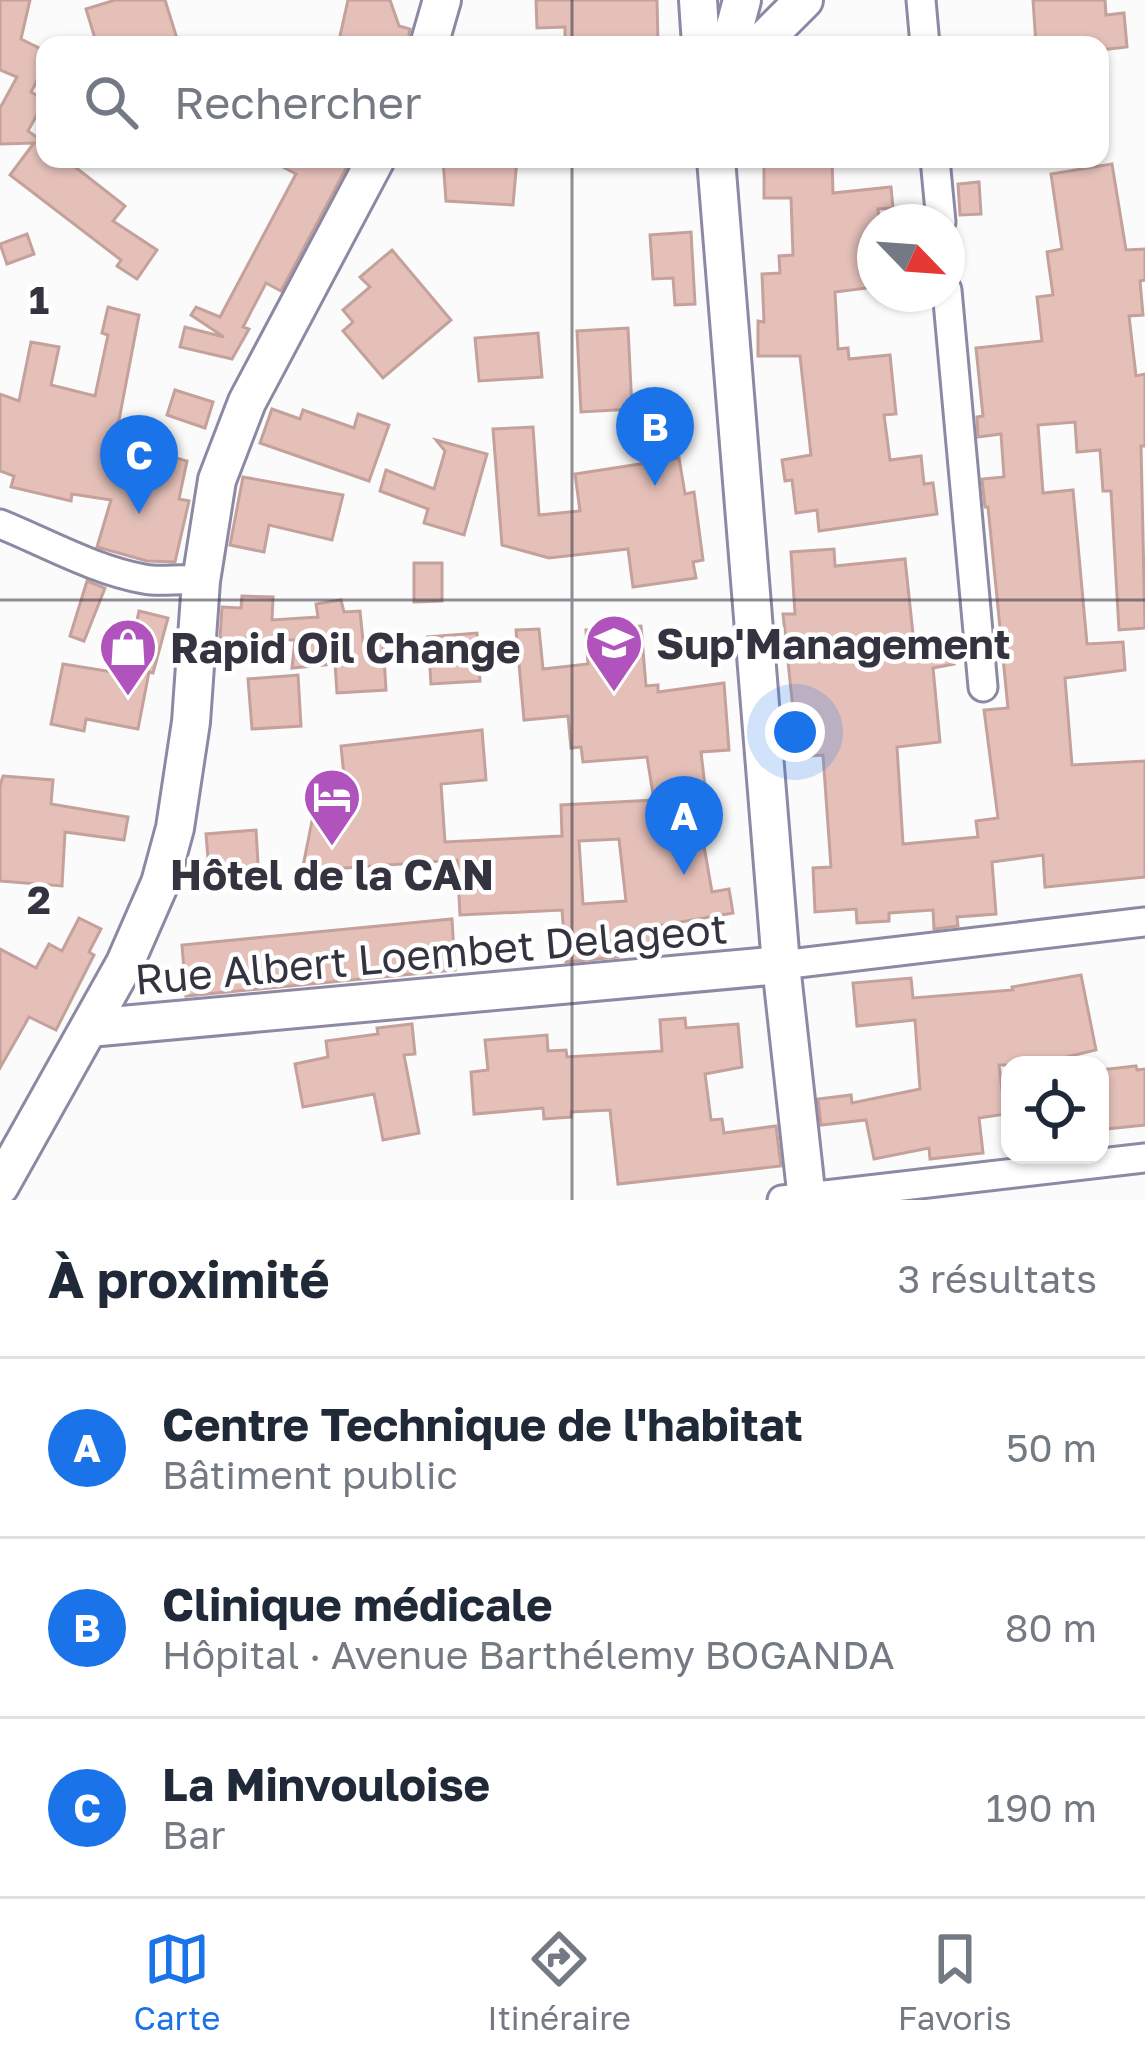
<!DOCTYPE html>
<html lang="fr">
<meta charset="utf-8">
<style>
:root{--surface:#fff;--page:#f2f2f3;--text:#1f2937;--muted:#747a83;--line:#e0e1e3;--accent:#1a73e8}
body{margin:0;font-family:"Golos Text",sans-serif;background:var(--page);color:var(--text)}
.controls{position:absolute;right:36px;bottom:36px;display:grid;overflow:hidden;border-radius:24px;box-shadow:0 3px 9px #0004}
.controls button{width:108px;height:108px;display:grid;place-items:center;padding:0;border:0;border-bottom:3px solid var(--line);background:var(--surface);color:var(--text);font:60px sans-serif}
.compass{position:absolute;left:857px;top:204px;width:108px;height:108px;border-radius:50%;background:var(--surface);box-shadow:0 3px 9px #0004;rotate:115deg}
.you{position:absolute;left:795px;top:732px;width:42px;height:42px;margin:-30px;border:9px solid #fff;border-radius:50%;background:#1a73e8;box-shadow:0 0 0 18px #1a73e833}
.badge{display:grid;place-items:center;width:78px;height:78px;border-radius:50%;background:var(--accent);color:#fff;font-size:39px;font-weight:700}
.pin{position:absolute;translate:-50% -99px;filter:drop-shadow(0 3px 6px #0008)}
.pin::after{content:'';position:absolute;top:63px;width:42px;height:36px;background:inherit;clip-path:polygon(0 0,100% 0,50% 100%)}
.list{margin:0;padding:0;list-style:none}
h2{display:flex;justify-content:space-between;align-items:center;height:156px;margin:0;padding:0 48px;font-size:51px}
h2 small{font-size:39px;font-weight:400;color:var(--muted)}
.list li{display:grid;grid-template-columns:78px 1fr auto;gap:36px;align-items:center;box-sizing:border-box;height:180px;padding:0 48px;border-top:3px solid var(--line)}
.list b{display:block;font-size:45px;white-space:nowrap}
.list p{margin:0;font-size:39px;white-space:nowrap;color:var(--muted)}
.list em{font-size:39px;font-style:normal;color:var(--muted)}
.icon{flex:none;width:66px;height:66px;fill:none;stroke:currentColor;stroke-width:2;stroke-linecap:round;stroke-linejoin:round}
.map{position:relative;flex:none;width:1145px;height:1200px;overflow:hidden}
.search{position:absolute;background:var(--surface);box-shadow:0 3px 9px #0004;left:36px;right:36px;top:36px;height:132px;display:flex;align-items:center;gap:30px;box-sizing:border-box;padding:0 42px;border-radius:24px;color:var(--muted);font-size:45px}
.sheet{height:696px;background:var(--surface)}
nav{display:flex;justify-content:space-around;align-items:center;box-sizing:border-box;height:168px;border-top:3px solid var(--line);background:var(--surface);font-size:33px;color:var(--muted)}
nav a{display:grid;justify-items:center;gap:6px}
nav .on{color:var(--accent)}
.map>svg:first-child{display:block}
.building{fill:#e4c0b9;stroke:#c4a19b;stroke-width:3;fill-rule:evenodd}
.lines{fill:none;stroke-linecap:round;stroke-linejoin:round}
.minor-casing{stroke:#8d88a4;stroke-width:33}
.tertiary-casing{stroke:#8d88a4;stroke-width:42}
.minor{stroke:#fff;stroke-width:27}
.tertiary{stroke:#fff;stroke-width:36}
.grid{fill:none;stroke:#35333f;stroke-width:3;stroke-opacity:0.55}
.labels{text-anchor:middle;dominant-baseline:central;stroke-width:9;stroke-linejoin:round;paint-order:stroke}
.poi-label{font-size:42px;font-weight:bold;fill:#35333f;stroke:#fff;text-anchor:start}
.street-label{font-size:42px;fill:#35333f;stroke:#fff}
.grid-label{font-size:39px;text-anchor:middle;font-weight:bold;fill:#35333f;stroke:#fff;stroke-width:9;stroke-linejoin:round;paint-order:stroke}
</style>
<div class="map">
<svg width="1145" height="1200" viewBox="0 0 1145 1200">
<rect width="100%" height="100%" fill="#fbfbfb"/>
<g class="building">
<path d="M 0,0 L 30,0 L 21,39 L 45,51 L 45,66 L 31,92 L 45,100 L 28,131 L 38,138 L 45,129 L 45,159 L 65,159 L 125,206 L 113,221 L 157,250 L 137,279 L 117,266 L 121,260 L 10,175 L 34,143 L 0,144 L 0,108 L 17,77 L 0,70 Z"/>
<path d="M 115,0 L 165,0 L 179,45 L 97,45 L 86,9 Z"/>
<path d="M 348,0 L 390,0 L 399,26 L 410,29 L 407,45 L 338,45 Z"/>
<path d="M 536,0 L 657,0 L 658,45 L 565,45 L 565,27 L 537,28 Z"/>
<path d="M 1033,0 L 1105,0 L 1106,15 L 1124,13 L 1127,47 L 1100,50 L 1100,45 L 1036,45 Z"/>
<path d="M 268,159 L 351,159 L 281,291 L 266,283 L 243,327 L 249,329 L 232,359 L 180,347 L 185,327 L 224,337 L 191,315 L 196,307 L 220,317 L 296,174 Z"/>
<path d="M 443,159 L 517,159 L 513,205 L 446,201 Z"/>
<path d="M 764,159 L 832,159 L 833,193 L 891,187 L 893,208 L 878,209 L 879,220 L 875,220 L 875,287 L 835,292 L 838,349 L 848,348 L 849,359 L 890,355 L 896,414 L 884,415 L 890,460 L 921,456 L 924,484 L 933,483 L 937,514 L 819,531 L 817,510 L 796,513 L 792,480 L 785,481 L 782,460 L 811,455 L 800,356 L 758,356 L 758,321 L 764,322 L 762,274 L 780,273 L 779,256 L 793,255 L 791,198 L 764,198 Z"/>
<path d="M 1112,164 L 1126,250 L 1145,249 L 1145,280 L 1140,281 L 1143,315 L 1129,316 L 1136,376 L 1145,374 L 1145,446 L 1141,446 L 1145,628 L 1119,630 L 1111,491 L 1103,491 L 1100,450 L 1077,452 L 1075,422 L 1038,425 L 1043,493 L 1073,490 L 1087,644 L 1123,642 L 1125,670 L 1065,678 L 1072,765 L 1145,761 L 1145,877 L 1045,887 L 1043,855 L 992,862 L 996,914 L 957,917 L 958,926 L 934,929 L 933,910 L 889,913 L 889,921 L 857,923 L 856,909 L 815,912 L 813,868 L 831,867 L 823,755 L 798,757 L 783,614 L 795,614 L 791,552 L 834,549 L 835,566 L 905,559 L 915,653 L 949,644 L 954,664 L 933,668 L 940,742 L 897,747 L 903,844 L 978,837 L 976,821 L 998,818 L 984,710 L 1008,708 L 988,507 L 985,507 L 982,479 L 1004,477 L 1001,434 L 978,437 L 977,417 L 983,416 L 976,348 L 1042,341 L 1037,297 L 1053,295 L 1047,252 L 1062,249 L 1051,174 Z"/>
<path d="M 979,182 L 981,214 L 960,215 L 958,184 Z"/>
<path d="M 691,232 L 695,304 L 675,305 L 673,278 L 653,279 L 650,235 Z"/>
<path d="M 27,234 L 34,254 L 7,264 L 0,244 Z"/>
<path d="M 392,250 L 451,320 L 383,378 L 343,331 L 353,322 L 343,310 L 370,287 L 360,277 Z"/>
<path d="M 108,307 L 139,315 L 115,441 L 187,461 L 179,499 L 189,501 L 175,562 L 147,561 L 97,547 L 111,500 L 72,494 L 71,501 L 11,487 L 14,476 L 0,471 L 0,394 L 19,401 L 31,342 L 59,347 L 51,385 L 95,396 L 108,335 L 102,333 Z"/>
<path d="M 628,328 L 632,409 L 581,412 L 577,331 Z"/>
<path d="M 538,333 L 542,377 L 479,381 L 475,338 Z"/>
<path d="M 175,390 L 213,402 L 205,428 L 167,415 Z"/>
<path d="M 272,409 L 300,419 L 303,410 L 354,428 L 358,414 L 389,425 L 369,481 L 260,443 Z"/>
<path d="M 533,427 L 539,515 L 580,511 L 575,474 L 679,458 L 685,494 L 694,492 L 703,560 L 693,562 L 696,578 L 633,587 L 628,549 L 549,558 L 502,545 L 493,429 Z"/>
<path d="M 436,440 L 487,454 L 464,535 L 424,523 L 428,509 L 380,491 L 386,470 L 434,489 L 445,451 Z"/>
<path d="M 243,477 L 343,495 L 332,540 L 269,525 L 264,552 L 230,545 Z"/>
<path d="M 414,563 L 442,563 L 442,601 L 414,602 Z"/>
<path d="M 87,581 L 105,588 L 84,641 L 70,636 Z"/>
<path d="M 242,596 L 273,597 L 272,620 L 318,617 L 316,604 L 341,600 L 344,612 L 360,611 L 363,641 L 383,640 L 386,690 L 337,693 L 335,664 L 292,668 L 295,640 L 220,638 L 222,607 L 241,608 Z"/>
<path d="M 139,611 L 168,618 L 153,673 L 149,672 L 138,729 L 86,719 L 84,731 L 51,724 L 63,664 L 125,674 Z"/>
<path d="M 641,626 L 646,686 L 658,685 L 658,692 L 724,683 L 729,750 L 701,752 L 709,822 L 700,823 L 712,892 L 729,889 L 733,913 L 651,927 L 653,946 L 617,951 L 618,957 L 566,962 L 562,910 L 460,915 L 457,860 L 302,871 L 315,806 L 347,807 L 341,746 L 482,730 L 486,780 L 441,784 L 445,842 L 562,836 L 561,805 L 654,800 L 647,757 L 583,762 L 581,747 L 571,748 L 568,716 L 524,720 L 516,630 L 539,629 L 543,669 L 588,664 L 586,630 ZM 619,839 L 626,901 L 583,904 L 579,841 Z"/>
<path d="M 477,633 L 480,681 L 431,684 L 428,637 Z"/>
<path d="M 298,675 L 301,726 L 252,729 L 248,679 Z"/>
<path d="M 3,776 L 53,780 L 51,804 L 128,817 L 124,840 L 65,832 L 62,886 L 0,881 L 0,786 Z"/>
<path d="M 256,830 L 259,880 L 210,884 L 206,834 Z"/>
<path d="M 79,918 L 101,929 L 89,952 L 94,955 L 56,1030 L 29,1017 L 0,1068 L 0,949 L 36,968 L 49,944 L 62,951 Z"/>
<path d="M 452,919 L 455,970 L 186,996 L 182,945 Z"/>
<path d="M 1081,975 L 1096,1050 L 1033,1065 L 999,1065 L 1005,1114 L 979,1118 L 983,1153 L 930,1159 L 929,1148 L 874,1159 L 866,1120 L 821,1125 L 818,1099 L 851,1095 L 852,1103 L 920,1089 L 915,1020 L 857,1026 L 853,983 L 911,978 L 913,998 L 1013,990 L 1012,987 Z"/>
<path d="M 685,1018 L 686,1028 L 738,1024 L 742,1067 L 705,1074 L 711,1120 L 722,1119 L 724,1133 L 776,1126 L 781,1166 L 618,1184 L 610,1110 L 571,1112 L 571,1117 L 544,1119 L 543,1108 L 474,1114 L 471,1072 L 488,1070 L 485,1040 L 547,1035 L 548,1051 L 566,1050 L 567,1057 L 662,1051 L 660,1020 Z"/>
<path d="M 412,1024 L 415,1054 L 404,1055 L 419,1133 L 383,1140 L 374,1094 L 303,1107 L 295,1064 L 328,1057 L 326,1041 L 378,1034 L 377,1028 Z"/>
<path d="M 1136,1066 L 1137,1070 L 1145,1069 L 1145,1125 L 1106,1129 L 1100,1070 Z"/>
</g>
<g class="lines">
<g class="minor-casing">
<g id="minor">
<path d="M 921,0 L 925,45"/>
<path d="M 935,159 L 941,222"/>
<path d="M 947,290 L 983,687"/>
<path d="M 0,524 C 47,543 94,570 144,579 C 164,583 180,577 201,581"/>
<path d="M 781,965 L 1145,922"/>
<path d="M 782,1200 L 1145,1158"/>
</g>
</g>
<g class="tertiary-casing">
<g id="tertiary">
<path d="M 698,0 L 701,45"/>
<path d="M 429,45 L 442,0"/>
<path d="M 730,45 L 742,0"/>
<path d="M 759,45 L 804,0"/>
<path d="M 716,159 L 781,965 L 807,1200"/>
<path d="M 89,1028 L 781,965"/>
<path d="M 0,1186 L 125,963 L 160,883 L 175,828 L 191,722 L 201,581 L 217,480 L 247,402 L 376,159"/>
</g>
</g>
<use href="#minor" class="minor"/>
<use href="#tertiary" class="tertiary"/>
</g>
<path class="grid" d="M 572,0 L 572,45M 572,159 L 572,1200M 0,600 L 1145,600"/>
<defs>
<g id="university-pin" transform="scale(3)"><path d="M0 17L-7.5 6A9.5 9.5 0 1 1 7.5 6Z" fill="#b153bd" stroke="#fff"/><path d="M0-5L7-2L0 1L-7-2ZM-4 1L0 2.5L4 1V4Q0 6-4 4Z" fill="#fff"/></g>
<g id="shop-pin" transform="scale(3)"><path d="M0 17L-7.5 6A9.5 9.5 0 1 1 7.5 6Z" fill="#b153bd" stroke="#fff"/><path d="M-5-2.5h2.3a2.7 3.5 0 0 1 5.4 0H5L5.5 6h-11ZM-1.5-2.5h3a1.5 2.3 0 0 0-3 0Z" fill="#fff"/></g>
<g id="hotel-pin" transform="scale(3)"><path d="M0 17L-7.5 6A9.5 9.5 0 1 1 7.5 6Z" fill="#b153bd" stroke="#fff"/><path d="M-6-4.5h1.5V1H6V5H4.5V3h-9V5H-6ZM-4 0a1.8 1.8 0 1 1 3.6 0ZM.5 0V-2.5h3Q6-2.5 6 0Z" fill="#fff"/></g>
</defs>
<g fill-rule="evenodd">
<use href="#university-pin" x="614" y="643"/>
<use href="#shop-pin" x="128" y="647"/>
<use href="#hotel-pin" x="332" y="797"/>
</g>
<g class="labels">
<g class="poi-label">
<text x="656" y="643">Sup'Management</text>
<text x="170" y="647">Rapid Oil Change</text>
<text x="332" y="874" text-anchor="middle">Hôtel de la CAN</text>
</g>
<g class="street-label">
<text transform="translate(431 953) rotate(-5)">Rue Albert Loembet Delageot</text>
</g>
</g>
<g class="grid-label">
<text x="39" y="314">1</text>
<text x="39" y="914">2</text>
</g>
</svg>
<div class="controls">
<button><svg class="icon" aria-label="locate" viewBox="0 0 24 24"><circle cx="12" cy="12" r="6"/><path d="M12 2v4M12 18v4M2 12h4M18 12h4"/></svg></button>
</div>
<svg class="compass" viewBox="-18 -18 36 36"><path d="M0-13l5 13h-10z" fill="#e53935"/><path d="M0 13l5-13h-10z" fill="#747a83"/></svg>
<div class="you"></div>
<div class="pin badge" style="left:684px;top:875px">A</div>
<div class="pin badge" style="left:655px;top:486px">B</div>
<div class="pin badge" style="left:139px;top:514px">C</div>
<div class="search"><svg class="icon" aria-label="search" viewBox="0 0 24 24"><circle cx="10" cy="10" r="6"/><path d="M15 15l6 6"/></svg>Rechercher</div>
</div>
<section class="sheet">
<h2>À proximité<small>3 résultats</small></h2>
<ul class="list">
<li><span class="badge">A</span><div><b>Centre Technique de l'habitat</b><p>Bâtiment public</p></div><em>50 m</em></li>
<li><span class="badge">B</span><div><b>Clinique médicale</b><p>Hôpital · Avenue Barthélemy BOGANDA</p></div><em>80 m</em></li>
<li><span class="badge">C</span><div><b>La Minvouloise</b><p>Bar</p></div><em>190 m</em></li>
</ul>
</section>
<nav>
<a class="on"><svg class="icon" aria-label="map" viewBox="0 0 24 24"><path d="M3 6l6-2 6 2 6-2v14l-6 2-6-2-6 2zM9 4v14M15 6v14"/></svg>Carte</a>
<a><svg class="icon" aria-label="directions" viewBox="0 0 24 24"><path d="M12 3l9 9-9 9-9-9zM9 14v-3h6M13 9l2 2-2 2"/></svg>Itinéraire</a>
<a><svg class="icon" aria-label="saved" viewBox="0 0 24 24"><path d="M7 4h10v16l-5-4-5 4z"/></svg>Favoris</a>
</nav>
